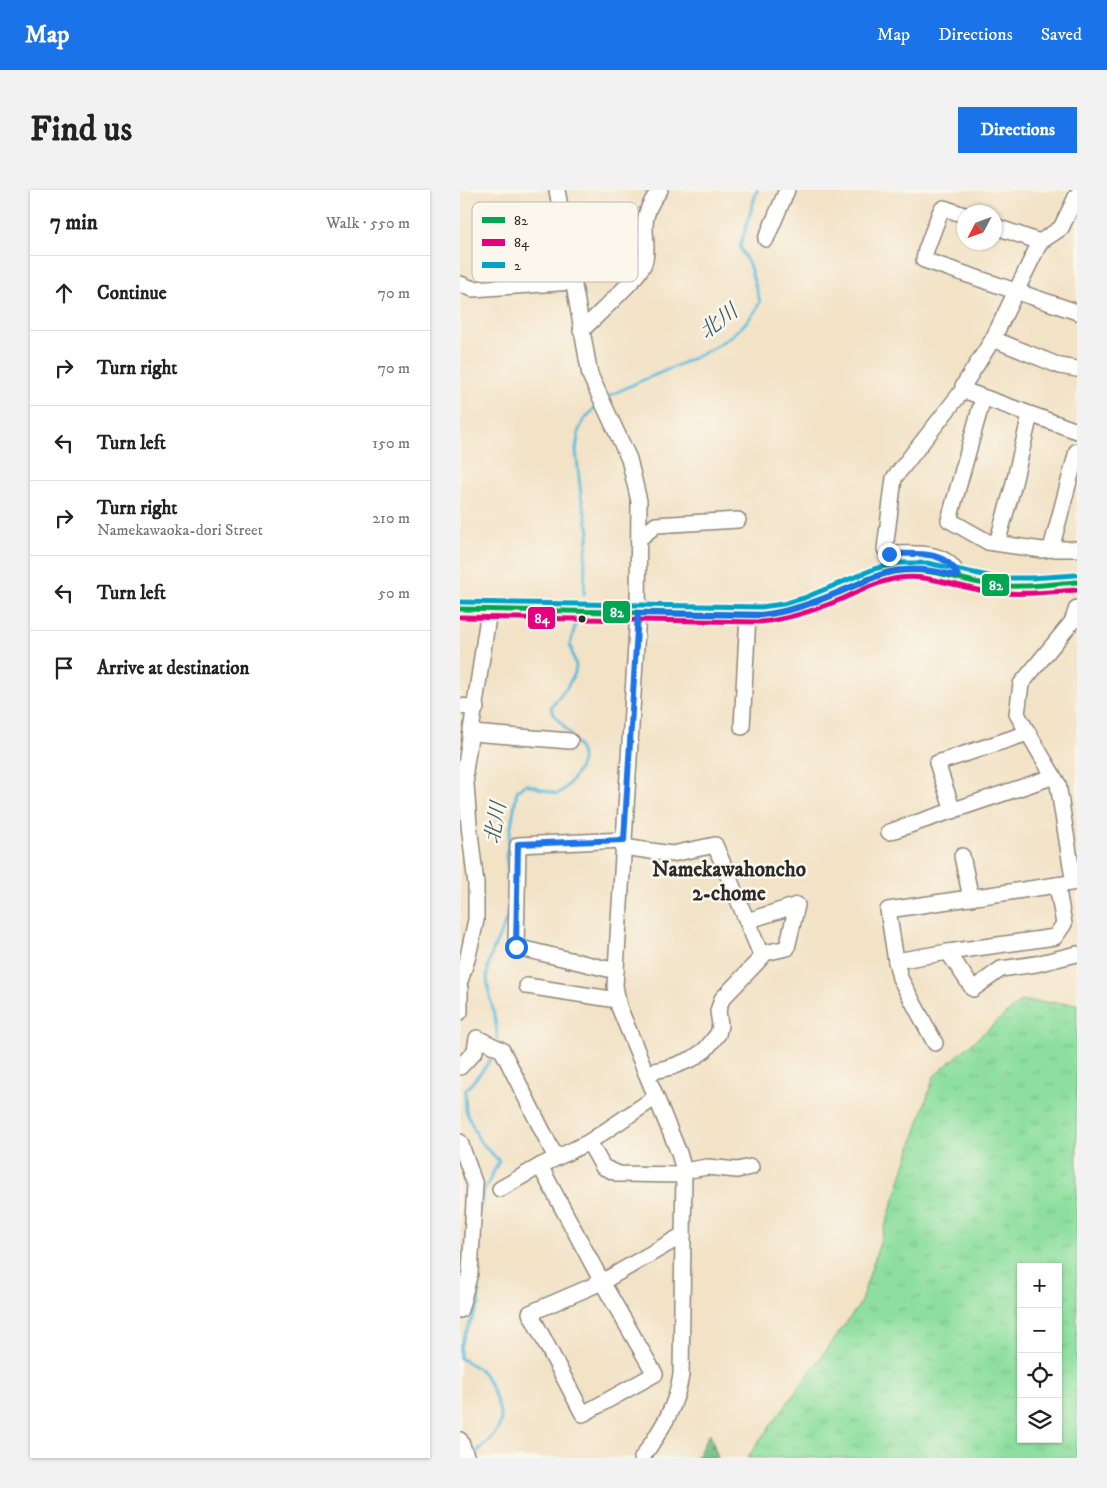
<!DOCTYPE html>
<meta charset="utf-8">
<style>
:root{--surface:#fff;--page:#f2f2f2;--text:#222;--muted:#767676;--line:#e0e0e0;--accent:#1a73e8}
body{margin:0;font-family:"IM FELL DW Pica","Noto Serif JP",serif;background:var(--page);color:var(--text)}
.controls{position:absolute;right:15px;bottom:15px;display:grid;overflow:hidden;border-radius:0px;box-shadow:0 1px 4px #0004}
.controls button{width:45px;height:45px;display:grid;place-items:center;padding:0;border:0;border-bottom:1px solid var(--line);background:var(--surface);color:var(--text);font:25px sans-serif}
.compass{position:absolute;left:497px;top:15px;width:45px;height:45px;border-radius:50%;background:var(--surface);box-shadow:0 1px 4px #0004;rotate:229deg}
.stop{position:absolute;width:15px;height:15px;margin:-11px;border:4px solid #1a73e8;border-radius:50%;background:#fff}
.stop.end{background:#1a73e8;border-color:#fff;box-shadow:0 1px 5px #0008}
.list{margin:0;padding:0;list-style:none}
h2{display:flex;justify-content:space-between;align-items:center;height:65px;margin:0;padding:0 20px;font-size:21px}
h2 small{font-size:16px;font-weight:400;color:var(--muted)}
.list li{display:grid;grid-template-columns:32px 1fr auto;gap:15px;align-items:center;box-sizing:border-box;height:75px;padding:0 20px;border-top:1px solid var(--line)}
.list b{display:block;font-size:19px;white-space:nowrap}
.list p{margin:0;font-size:16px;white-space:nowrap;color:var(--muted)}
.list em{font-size:16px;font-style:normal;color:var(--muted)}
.icon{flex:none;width:28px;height:28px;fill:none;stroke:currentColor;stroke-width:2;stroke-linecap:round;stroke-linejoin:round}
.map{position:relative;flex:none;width:617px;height:1268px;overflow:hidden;border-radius:0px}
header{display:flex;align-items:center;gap:30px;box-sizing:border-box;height:70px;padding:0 25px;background:var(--accent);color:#fff}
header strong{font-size:24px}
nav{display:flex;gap:28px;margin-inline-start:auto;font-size:18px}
.intro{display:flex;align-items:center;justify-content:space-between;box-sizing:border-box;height:120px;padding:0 30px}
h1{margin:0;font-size:35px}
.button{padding:12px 22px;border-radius:0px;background:var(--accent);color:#fff;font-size:18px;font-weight:700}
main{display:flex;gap:30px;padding:0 30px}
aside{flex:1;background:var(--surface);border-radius:0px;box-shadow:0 1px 4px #0004}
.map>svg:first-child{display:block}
.grass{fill:url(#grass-tufts);stroke:#5c8565;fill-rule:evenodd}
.forest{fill:url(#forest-firs);stroke:#4e7458}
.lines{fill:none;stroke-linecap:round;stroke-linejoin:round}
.stream{stroke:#5cbbda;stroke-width:3}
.minor-casing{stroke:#8e8678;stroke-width:18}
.minor{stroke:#fff;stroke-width:15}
.bus-1-casing{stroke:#fbf7ec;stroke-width:9}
.bus-2-casing{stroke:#fbf7ec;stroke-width:9}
.bus-3-casing{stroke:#fbf7ec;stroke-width:9}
.bus-1{stroke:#00a651;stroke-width:5}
.bus-2{stroke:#e5007d;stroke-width:5}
.bus-3{stroke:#02a3c6;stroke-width:5}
.route{stroke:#1a73e8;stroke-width:6}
.bus-dot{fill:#2b2b2b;stroke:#fbf7ec;stroke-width:2}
.labels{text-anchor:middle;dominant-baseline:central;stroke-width:5;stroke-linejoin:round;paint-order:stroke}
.water-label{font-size:21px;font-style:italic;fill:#3c5d68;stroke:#fbf7ec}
.neighbourhood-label{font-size:21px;font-weight:bold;fill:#2b2b2b;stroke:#fbf7ec}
.key{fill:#fbf7ec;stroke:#bdbab2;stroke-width:1}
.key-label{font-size:14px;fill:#2b2b2b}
.line-badge{stroke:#fbf7ec;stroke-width:2}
.badge-label{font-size:14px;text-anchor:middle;font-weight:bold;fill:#fff}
</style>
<header>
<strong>Map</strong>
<nav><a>Map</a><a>Directions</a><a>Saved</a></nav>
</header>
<div class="intro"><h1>Find us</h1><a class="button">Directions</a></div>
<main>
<aside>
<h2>7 min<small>Walk · 550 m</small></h2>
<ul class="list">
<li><svg class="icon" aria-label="ahead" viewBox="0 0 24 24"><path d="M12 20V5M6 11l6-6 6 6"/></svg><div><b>Continue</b></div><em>70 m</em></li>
<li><svg class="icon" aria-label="right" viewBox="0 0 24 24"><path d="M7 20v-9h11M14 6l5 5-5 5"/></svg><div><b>Turn right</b></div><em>70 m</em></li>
<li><svg class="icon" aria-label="left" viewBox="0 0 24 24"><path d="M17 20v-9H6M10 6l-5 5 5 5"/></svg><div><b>Turn left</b></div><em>150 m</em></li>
<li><svg class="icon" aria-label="right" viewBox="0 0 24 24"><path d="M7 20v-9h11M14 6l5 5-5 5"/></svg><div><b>Turn right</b><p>Namekawaoka-dori Street</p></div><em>210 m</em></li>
<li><svg class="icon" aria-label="left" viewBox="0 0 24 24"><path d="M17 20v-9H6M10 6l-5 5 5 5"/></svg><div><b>Turn left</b></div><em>50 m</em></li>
<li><svg class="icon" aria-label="arrive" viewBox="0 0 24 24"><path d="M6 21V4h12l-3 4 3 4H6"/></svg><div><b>Arrive at destination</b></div></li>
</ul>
</aside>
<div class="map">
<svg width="617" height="1268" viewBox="0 0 617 1268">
<defs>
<pattern id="grass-tufts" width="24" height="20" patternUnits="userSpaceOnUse" patternTransform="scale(1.25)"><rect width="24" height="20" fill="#8edf9f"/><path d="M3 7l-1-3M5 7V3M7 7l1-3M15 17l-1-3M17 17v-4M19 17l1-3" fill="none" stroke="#7bc089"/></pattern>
<pattern id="forest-firs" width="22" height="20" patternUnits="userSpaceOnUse" patternTransform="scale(1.25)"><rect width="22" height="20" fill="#72be86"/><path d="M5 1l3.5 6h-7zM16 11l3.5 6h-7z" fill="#5e9b6e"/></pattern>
</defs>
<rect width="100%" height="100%" fill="#fbf7ec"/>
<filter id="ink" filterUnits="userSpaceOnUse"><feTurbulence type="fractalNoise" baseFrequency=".02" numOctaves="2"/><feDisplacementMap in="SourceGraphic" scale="10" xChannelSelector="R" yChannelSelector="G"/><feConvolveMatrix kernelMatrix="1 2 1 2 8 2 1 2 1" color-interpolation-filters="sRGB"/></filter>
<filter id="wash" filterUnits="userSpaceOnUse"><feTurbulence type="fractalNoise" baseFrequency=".0096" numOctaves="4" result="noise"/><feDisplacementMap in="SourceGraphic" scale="20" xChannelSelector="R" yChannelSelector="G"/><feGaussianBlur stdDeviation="1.12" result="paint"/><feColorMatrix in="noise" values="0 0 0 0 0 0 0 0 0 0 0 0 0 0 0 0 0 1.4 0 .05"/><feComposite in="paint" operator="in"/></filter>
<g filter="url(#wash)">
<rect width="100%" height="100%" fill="#f2e2c6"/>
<path class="grass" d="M 561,811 L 617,814 L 617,1268 L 287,1268 L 400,1114 L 474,886 ZM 561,1077 L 598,1077 L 598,1249 L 561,1249 Z"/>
<path class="forest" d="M 250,1243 L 258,1268 L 236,1268 Z"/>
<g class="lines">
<g class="stream">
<path d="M 150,206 C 197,179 275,164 300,112 L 290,77 L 280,57 L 297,0"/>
<path d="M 124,405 L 125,368 L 129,341 L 121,306 L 116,260 L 119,240 L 123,231 L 138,214"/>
<path d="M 111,545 L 93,523 L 91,517 L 107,497 L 115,483 L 116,476 L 110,455 L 116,432"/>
<path d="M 50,693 L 46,666 L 57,601 L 66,594 L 97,604 C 105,600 107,596 112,590 C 123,575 127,566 114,550"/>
<path d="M 37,848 C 38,827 27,807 27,786 C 28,763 44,741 50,719"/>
<path d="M 21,1017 L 23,1003 L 39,971 L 19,950 L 6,921 L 5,901 L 27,875 L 35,861"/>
<path d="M 0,1166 L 0,1157 L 6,1141 L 19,1115 L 17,1083"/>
<path d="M 0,1168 C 7,1172 18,1177 23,1183 C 30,1191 44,1225 40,1234 C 36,1246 23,1256 14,1264"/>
</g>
</g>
</g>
<g filter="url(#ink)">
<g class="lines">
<g class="minor-casing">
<g id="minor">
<path d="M 97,0 L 130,185 L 169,269 L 179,311 L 178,423 L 155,796 L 159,817 L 219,963 L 224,981 L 221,1185 C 216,1219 200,1241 182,1268"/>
<path d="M 617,5 L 601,38 L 580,52 L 533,149 L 600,176 L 617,179"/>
<path d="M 504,25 L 484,18 L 481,20 L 466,60 L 464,70 L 617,122"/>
<path d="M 534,36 L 580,52"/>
<path d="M 306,49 L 327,0"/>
<path d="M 0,94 L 13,99 L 112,92"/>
<path d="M 121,141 C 135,127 178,89 184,73 C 188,62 185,50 185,39 C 184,24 191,11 200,0"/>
<path d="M 533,149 L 503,196 L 503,200 L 617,241"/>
<path d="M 523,208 L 489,330 L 528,352 L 582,360 L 591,359 L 617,261"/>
<path d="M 180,348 L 196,335 L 278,330"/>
<path d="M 537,353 L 553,297 L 570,225"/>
<path d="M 591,359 L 617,359"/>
<path d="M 498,386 C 487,359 454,364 429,364 L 425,359 L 434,288 L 503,200"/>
<path d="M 617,418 L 612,432 L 561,494 L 557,524 L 598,594 L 613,688 L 617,692 L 428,720 L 436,771 L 488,762 L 513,799 L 541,779 L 576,774 L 617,764"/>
<path d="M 0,419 L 301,425 C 333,422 361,410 391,397 C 408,390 425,381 445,380 C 474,377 498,390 526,394 C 557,399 587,394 617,392"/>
<path d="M 0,516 L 16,518"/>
<path d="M 282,537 L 288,425"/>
<path d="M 12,543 L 110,551"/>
<path d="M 493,621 L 477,573 L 568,543"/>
<path d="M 429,642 L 589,588"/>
<path d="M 163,657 L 212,664 L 255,655 L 302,767 L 262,809 L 258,821 L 260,835 L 258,844 L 245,860 L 232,869 L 211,877 L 186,883"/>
<path d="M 502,666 L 511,708"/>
<path d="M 287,731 L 337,715 L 327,758 L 300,764"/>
<path d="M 488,762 L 595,747 L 604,734 L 597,695"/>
<path d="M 436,771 L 440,788 L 475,853"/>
<path d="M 156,781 L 56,757 L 58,655 L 164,650"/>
<path d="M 0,791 L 8,766 L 16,730 L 16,694 L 9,635 L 5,581 L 29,420"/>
<path d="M 67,796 L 157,810"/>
<path d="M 0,798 L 0,822"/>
<path d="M 0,877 L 15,861 L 17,848 L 42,860 L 96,968"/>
<path d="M 0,952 L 15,995 L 10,1083 L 0,1120"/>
<path d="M 129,952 L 143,977 L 159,984 L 224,985"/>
<path d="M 80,976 L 142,1092 L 195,1184 L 123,1224 L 70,1123 L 142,1092 L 223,1045"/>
<path d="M 224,981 L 247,977 L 277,980 L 291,977"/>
<path d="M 40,999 L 80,976 L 129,952 L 196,907"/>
<path d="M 0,1250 L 7,1268"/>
</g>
</g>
<use href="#minor" class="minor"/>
<g class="bus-1-casing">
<path id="bus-1" d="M 0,419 L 301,425 C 328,422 353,413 378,403 C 398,394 418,383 439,381 C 469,377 496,389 525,394 C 556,399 587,394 617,392"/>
</g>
<g class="bus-2-casing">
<path id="bus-2" d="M 0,427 L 301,432 C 330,429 356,420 382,409 C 400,401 419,391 439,388 C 469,384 496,397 525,401 C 556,406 587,402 617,400"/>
</g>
<g class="bus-3-casing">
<path id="bus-3" d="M 0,412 L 301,417 L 323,414 L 344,408 L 414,379 L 437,373 L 467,373 L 538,388 L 571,388 L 616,385"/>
</g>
<use href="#bus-1" class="bus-1"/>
<use href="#bus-2" class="bus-2"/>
<use href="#bus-3" class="bus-3"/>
</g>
</g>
<g class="lines" filter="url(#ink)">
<path class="route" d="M 56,757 L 58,654 L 164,650 L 178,423 L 301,425 C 333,422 360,410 389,398 C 407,390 425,381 444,380 C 463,378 480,382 498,386 C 487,359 454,364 429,364"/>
</g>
<circle class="bus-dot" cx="122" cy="429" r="4.5"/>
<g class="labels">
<g class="water-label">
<text transform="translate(259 132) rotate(-37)">北川</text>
<text transform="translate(36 633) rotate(-80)">北川</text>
</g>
<g class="neighbourhood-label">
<text x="269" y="680">Namekawahoncho<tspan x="269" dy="24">2-chome</tspan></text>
</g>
</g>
<rect x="12" y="12" width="166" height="80" rx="8" class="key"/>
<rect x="22" y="27" width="23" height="6" fill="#00a651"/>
<rect x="22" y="49" width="23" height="7" fill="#e5007d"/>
<rect x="22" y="72" width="23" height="6" fill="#02a3c6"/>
<g class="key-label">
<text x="54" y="35">82</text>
<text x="54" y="57">84</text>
<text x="54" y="80">2</text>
</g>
<g class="line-badge">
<rect x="521" y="383" width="29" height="24" rx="5" fill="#00a651"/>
<rect x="142" y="410" width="29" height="24" rx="5" fill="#00a651"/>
<rect x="67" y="416" width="29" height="24" rx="5" fill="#e5007d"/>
</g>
<g class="badge-label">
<text x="536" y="400">82</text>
<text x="157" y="427">82</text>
<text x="82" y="433">84</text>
</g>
</svg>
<div class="controls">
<button>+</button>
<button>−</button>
<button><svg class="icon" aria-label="locate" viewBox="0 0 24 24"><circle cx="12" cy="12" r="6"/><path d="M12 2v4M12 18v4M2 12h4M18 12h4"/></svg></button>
<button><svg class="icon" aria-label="layers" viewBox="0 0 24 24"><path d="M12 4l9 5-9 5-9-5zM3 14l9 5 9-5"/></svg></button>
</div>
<svg class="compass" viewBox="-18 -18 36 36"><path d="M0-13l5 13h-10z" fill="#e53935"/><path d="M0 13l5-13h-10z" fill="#767676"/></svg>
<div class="stop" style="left:56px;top:757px"></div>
<div class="stop end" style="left:429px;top:364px"></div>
</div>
</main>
